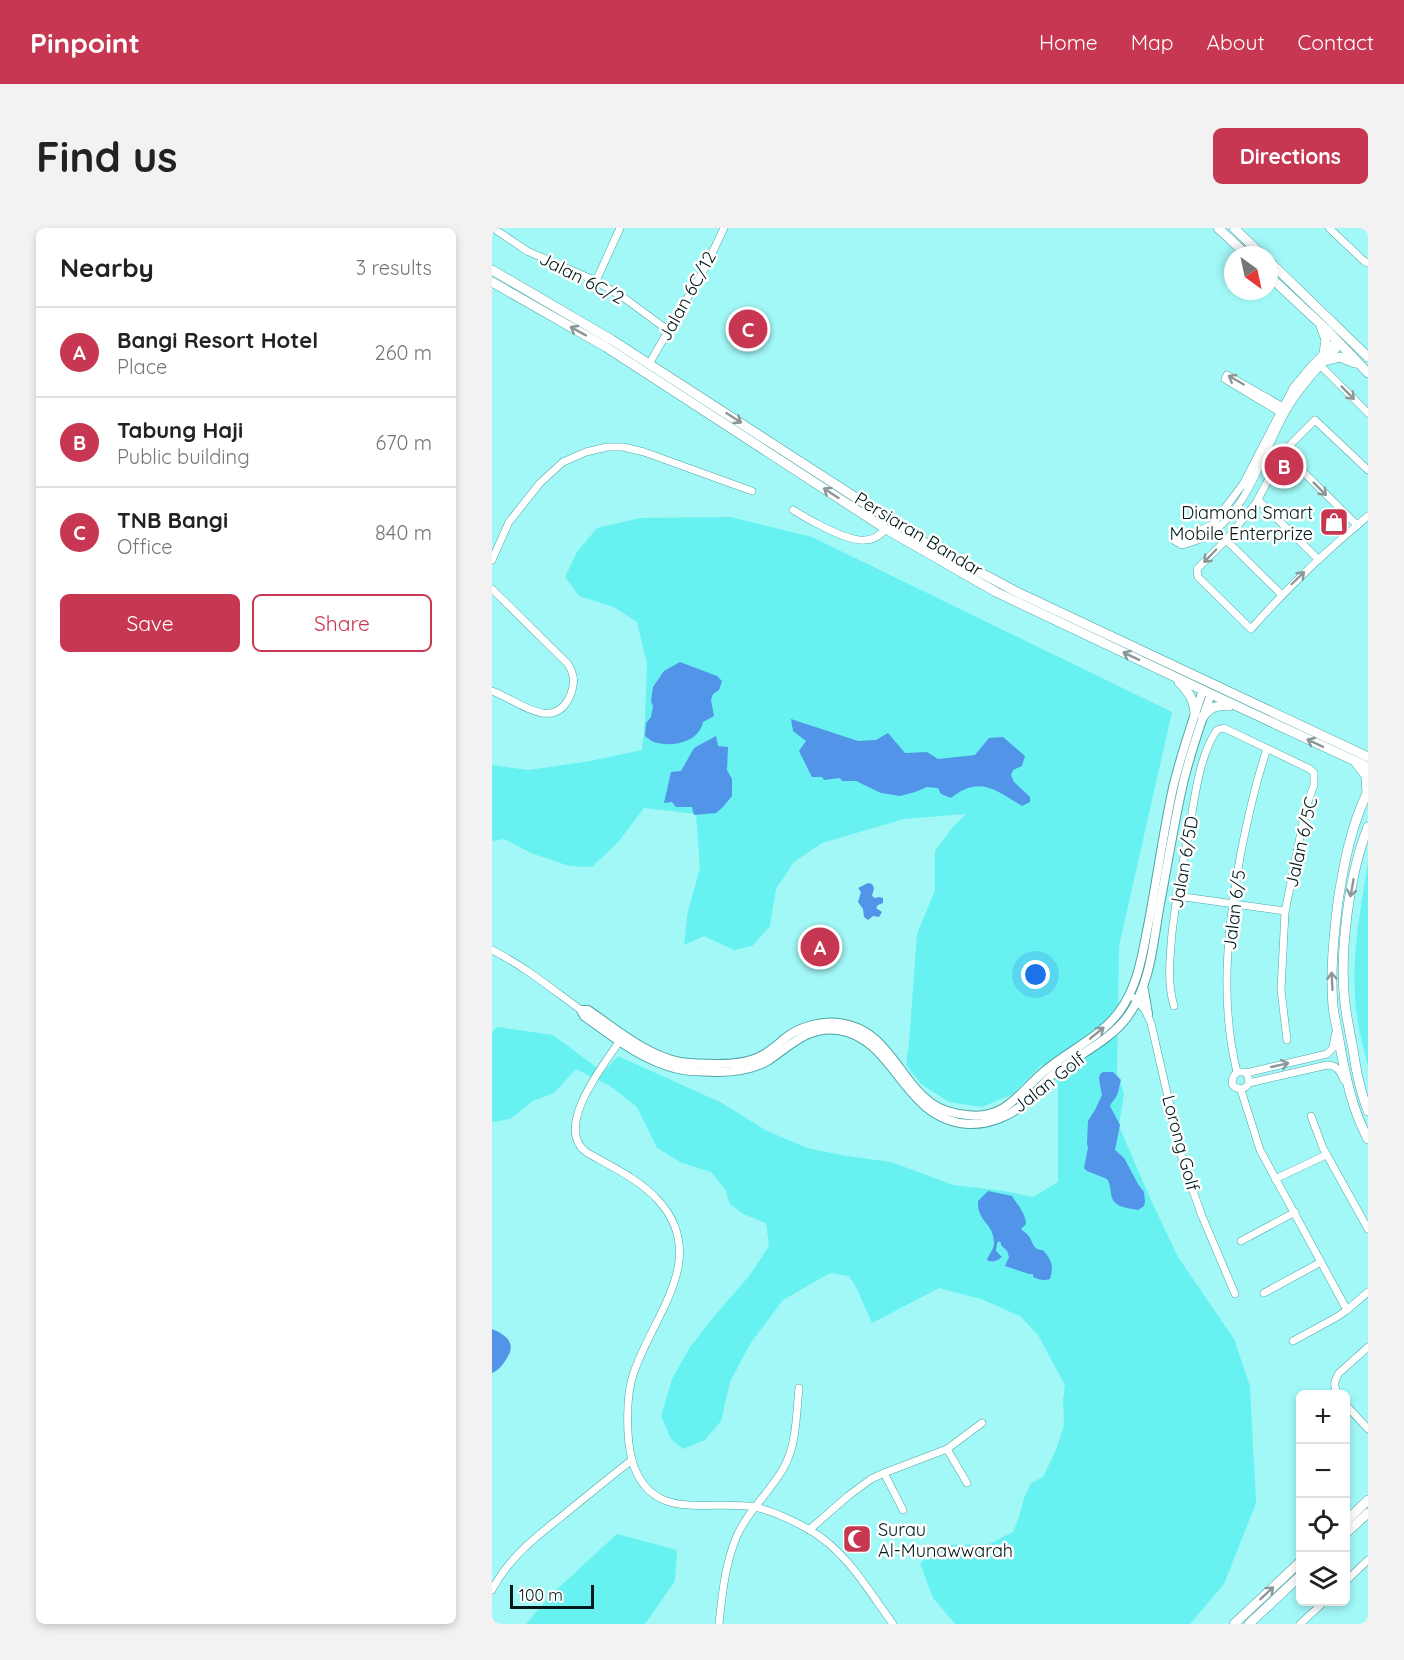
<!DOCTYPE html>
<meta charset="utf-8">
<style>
:root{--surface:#fff;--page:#f2f2f2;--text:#222;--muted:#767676;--line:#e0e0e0;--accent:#c73751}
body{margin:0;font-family:Quicksand,sans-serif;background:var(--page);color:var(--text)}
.controls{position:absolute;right:18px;bottom:18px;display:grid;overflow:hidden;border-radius:9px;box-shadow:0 3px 9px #0003}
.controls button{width:54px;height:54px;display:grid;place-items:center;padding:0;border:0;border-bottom:2px solid var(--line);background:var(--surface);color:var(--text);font:30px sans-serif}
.compass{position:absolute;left:732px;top:18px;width:54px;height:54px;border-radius:50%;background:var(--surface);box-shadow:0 3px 9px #0003;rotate:147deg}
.scale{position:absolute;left:18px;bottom:15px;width:84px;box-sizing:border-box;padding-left:6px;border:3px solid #001919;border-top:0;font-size:16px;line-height:21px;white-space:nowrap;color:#001919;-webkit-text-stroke:4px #fff;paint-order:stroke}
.you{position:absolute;left:544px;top:747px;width:21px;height:21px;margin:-15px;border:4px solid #fff;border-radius:50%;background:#1a73e8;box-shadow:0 0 0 9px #1a73e833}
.badge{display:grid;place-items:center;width:39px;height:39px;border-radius:50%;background:var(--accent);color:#fff;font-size:20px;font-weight:700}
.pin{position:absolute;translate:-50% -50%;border:3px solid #fff;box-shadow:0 2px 6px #0006}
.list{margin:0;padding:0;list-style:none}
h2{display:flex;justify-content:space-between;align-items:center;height:78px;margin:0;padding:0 24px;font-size:26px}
h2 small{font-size:20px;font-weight:400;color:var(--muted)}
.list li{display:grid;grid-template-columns:39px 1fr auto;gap:18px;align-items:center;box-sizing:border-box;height:90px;padding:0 24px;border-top:2px solid var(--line)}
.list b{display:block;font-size:22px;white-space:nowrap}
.list p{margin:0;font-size:20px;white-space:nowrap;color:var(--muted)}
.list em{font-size:20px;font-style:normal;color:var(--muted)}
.actions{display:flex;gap:12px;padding:18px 24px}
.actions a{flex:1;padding:14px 0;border:2px solid var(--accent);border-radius:9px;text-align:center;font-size:21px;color:var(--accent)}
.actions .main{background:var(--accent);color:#fff}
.icon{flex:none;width:33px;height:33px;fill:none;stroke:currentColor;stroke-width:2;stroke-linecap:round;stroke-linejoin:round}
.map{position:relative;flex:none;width:876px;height:1396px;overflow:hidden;border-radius:9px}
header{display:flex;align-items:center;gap:36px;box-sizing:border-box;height:84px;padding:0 30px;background:var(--accent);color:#fff}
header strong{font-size:28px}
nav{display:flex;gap:33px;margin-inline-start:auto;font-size:21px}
.intro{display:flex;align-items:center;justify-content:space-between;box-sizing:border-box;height:144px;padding:0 36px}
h1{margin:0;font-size:42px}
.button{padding:15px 27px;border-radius:9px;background:var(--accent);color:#fff;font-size:21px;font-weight:700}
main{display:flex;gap:36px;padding:0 36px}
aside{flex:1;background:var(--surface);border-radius:9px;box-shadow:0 3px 9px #0003}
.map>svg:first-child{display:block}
.green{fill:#68f1f1}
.water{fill:#5294e7}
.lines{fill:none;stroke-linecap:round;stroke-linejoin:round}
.minor-casing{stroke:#4fa5a5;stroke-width:8}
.tertiary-casing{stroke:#4fa5a5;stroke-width:10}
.secondary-casing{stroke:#4fa5a5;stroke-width:10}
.minor{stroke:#fff;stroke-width:7}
.tertiary{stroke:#fff;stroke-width:8}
.secondary{stroke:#fff;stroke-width:9}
.oneway{stroke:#8c9898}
.labels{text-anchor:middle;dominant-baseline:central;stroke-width:5;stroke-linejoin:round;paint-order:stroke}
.street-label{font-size:18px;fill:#001919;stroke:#fff}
.poi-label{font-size:18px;fill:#001919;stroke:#fff;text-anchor:end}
</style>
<header>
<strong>Pinpoint</strong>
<nav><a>Home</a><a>Map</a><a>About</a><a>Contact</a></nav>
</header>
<div class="intro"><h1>Find us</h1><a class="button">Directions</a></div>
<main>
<aside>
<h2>Nearby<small>3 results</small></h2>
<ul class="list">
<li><span class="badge">A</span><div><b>Bangi Resort Hotel</b><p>Place</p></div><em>260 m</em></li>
<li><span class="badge">B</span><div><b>Tabung Haji</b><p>Public building</p></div><em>670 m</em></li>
<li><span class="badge">C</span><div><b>TNB Bangi</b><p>Office</p></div><em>840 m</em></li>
</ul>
<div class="actions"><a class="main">Save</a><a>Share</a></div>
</aside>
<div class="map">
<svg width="876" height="1396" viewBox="0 0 876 1396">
<rect width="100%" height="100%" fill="#a2f8f7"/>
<g class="green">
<path d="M 238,289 L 320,309 L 680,484 L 627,718 L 625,846 L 632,865 L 627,898 L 658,970 L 686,1029 L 742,1111 L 758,1158 L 764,1275 L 732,1356 L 698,1396 L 463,1396 L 441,1370 L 428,1335 L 453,1317 L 497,1316 L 521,1304 L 527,1289 L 532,1270 L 539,1255 L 551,1249 L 564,1222 L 572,1197 L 571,1172 L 573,1157 L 546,1107 L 528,1088 L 489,1071 L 447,1060 L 380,1095 L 365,1061 L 357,1048 L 338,1045 L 291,1072 L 258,1116 L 238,1154 L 229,1193 L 213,1212 L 191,1221 L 179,1211 L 169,1188 L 180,1151 L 198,1119 L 225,1085 L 258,1047 L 277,1018 L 274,995 L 251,986 L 238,976 L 233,961 L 219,944 L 190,935 L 165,920 L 145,879 L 118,858 L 84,841 L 62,865 L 41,873 L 18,891 L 0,894 L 0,804 L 5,799 L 61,807 L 111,844 L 126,828 L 230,875 L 273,902 L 315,920 L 354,928 L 399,934 L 461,957 L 512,963 L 541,969 L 566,954 L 566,855 L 550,836 L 521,866 L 490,879 L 457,874 L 429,856 L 414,837 L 417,815 L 425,706 L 443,662 L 443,623 L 460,600 L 474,586 L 412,591 L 330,615 L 302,634 L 284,661 L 278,698 L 260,718 L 242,722 L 212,708 L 192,717 L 196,683 L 208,640 L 204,586 L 152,580 L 127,613 L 100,639 L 77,638 L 39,625 L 12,611 L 0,613 L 0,537 L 37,542 L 98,533 L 150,522 L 153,491 L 155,436 L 145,394 L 122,379 L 87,368 L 73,349 L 85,324 L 105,300 L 148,290 Z"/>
<path d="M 876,634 L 876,838 C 870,815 864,792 863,769 C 860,724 869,679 876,634 Z"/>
<path d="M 125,1306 L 185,1322 L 183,1353 L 153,1396 L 34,1396 L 61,1365 Z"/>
</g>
<g class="water">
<path d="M 188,434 L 225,448 L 230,453 L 227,462 L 221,466 L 219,472 L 222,488 L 211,494 C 207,513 184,519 166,515 C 161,515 157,511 153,508 L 154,495 L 159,489 L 161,478 L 159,473 L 161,459 L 172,443 Z"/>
<path d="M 299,491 L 366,513 L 384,512 L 396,505 L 413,525 L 435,524 L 446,531 L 483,527 L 497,510 L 511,509 L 533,528 L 530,538 L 521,542 L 519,547 L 522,554 L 538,569 L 538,574 L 530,578 C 504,562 487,547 459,570 L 449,566 L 446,560 L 435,559 L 423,564 L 408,568 L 389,565 L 364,553 L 350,553 L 348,550 L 332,552 L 330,549 L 320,549 L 307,523 L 314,513 L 301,503 Z"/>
<path d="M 224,508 L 226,518 L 236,519 L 235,542 L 240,551 L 240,568 L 231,579 L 224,585 L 202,587 L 200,579 L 184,579 L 180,574 L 172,575 L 179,544 L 189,543 L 202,520 Z"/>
<path d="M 376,655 L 380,656 L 382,660 L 380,668 L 383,670 L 387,669 L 391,670 L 391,675 L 386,677 L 384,680 L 390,684 L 387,689 L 381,688 L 376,692 L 372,689 L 371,681 L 366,674 L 369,664 L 366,660 Z"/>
<path d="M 611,844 L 621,844 L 629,852 C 627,857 627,863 625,867 C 623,872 620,873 618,878 L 628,897 L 623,922 L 632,930 L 646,956 L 652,964 L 653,974 L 652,978 L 646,982 C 637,980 624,980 620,970 C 618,963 619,957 615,951 L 595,943 L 592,940 L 596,920 L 595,916 L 596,893 L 603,882 L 610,867 L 607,851 L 608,846 Z"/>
<path d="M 496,963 L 520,968 C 526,978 533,984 534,996 L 529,1001 C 531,1003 534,1005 536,1007 C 542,1015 540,1022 551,1022 C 560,1033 562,1037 558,1051 C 551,1053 548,1052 541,1049 L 541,1046 L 537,1046 L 513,1038 L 517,1029 L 515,1023 L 509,1017 L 509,1015 L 507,1013 L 505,1015 L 504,1023 L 510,1029 C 505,1033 501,1035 495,1032 C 497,1026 503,1020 502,1014 C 501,997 491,996 487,983 C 486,980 486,976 486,973 Z"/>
<path d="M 0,1101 C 19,1109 25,1118 11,1136 C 8,1140 5,1143 0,1145 Z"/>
</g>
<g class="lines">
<g class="minor-casing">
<g id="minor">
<path d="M 1,0 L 35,23 L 104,53 L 135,72 L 177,103"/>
<path d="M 837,0 L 872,33 L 876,35"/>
<path d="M 104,53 L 128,0"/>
<path d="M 845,112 L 819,138 L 801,160 L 751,256 L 721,296 L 707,303 L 689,309 L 683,313 L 690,317 C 697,315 705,313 712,309 C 756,287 772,219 796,180 C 810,156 830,136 849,116"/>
<path d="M 157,136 L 214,38 L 232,0"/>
<path d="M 829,138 L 876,185"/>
<path d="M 791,186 L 733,151 L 735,147 L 793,180"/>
<path d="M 791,224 L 865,297"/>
<path d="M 876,242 L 823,192 L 791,224 L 764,275 L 734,312 L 705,341 L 706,349 L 759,401 C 795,360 834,323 876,288"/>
<path d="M 766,272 L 826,331"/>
<path d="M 301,282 C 317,292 356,314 373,312 C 382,312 388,307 394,301"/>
<path d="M 734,312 L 789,366"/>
<path d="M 0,332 L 17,294 L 48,255 L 71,234 L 94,224 L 115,219 L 131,219 L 152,224 L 260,263"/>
<path d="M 0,361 L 76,436 C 83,448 83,455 78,468 C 61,506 24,471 0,463"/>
<path d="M 685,668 L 793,683"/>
<path d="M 0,722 C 32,738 60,761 89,782"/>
<path d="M 642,770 L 653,782 L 659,795 L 691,935 L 710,988 L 743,1066"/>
<path d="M 682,778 C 675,755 678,729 680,705 C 684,671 690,638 697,604 C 702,574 707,527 725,502 L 732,500 L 818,541 L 822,545 L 822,557 L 814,579 L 793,684 L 789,762 L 795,812"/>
<path d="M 129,811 C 113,835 61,899 94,924 C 118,938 147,951 166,972 C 219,1030 160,1088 141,1147 C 134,1168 134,1210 140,1232 C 158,1296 216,1271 263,1279 C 281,1283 302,1293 318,1302 C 355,1324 376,1362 401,1396"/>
<path d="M 745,844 C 727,771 736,697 749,624 C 756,589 763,556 775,521"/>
<path d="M 754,845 L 835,826 L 841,820 L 843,807"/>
<path d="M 757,855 L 756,848 L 753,844 L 745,844 L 741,849 L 740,856 C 745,863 753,862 757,855 L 835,837 C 845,837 848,843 852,852"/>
<path d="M 749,862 L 768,922 L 855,1082"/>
<path d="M 819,888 L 831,920 L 876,1001"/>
<path d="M 783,951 L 834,927"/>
<path d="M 749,1013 L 803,984"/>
<path d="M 772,1065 L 829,1034"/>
<path d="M 801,1113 L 845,1089 L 855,1082 L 876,1064"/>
<path d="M 846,1166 C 841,1158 842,1153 847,1145 L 876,1119"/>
<path d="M 854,1177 L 876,1201"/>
<path d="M 455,1221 L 475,1255"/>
<path d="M 392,1245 L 411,1282"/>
<path d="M 317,1302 L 356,1268 L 379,1251 L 392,1245 L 455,1221 L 490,1195"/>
<path d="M 854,1353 L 876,1332"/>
<path d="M 0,1362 C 17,1329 46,1307 74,1285 C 96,1267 118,1249 140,1232"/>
<path d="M 227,1396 C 230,1367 233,1337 244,1310 C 255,1284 277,1265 291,1241 C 305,1217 304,1187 307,1160"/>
<path d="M 808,1396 L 832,1374"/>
</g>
</g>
<g class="tertiary-casing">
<g id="tertiary">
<path d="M 652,762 L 656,786"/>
<path d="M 89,782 L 92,788 C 121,809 151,833 186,841 C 198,844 212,843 225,844 C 242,844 261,842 277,832 C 299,817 316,798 346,802 C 404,810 411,893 477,896 C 497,897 521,887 535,873 C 544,865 550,856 559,848 C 584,827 616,815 636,788 C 658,757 661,717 667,681 C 675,640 681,600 690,560 C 697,528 708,497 719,466"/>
<path d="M 89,782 L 96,782 C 124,801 154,827 188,834 C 201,836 214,836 227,836 C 241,836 256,835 269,828 C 279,823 287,815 296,808 C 310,798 330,793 347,795 C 396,801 405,850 439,875 C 450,883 463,886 475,887 C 511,892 525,868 548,847 C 573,824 607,811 627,784 C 646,758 650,728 656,698 C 665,652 671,605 681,560 C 689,526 700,495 711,462"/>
</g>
</g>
<g class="secondary-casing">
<g id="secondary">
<path d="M 726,0 L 755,27"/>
<path d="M 742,0 L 770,27"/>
<path d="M 777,33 L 876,129"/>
<path d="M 0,42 L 120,112 L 437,317 L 523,363 L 876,529"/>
<path d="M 777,48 L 836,103 L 876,145"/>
<path d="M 0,54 L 114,119 L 394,301 L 504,364 L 719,466 L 876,539"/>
<path d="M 829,98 L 834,112 L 832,125"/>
<path d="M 833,133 L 848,129 L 863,135"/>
<path d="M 687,454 C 697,464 702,472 703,486"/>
<path d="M 711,489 C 718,479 724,477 737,478"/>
<path d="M 864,535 L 874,548 L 875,565"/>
<path d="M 876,563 C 859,598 852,635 846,673 C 842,708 838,743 841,778 C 843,794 847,809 849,824 C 855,855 861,883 876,911"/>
<path d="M 876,599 C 857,646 847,725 853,776 C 855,791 858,806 861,821 C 864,843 868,863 876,883"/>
<path d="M 854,1293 L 876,1272"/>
<path d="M 854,1305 L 876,1285"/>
<path d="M 742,1396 L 808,1334"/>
<path d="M 757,1396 L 808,1348"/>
</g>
</g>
<use href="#minor" class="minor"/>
<use href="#tertiary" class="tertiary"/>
<use href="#secondary" class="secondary"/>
</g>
<defs><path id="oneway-shaft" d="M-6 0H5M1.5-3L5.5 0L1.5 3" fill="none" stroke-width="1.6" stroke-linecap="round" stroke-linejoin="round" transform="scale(1.5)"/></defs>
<g class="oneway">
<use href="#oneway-shaft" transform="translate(86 103) rotate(-151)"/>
<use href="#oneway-shaft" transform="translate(744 152) rotate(-150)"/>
<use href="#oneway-shaft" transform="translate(856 165) rotate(45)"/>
<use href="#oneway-shaft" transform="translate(242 190) rotate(33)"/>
<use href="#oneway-shaft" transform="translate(828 261) rotate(45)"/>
<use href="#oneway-shaft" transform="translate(339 265) rotate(-147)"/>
<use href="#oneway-shaft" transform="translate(718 328) rotate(134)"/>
<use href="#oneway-shaft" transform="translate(806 350) rotate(-44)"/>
<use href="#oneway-shaft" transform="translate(639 428) rotate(-155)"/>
<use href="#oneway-shaft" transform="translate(823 515) rotate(-155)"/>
<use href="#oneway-shaft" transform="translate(860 660) rotate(100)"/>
<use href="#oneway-shaft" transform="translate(840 753) rotate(-93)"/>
<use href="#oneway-shaft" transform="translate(605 805) rotate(-39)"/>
<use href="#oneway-shaft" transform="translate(788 837) rotate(-13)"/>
<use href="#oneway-shaft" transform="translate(775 1365) rotate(-43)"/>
</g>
<defs>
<g id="shop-square" transform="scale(1.5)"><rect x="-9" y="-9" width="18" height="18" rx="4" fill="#c73751" stroke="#fff"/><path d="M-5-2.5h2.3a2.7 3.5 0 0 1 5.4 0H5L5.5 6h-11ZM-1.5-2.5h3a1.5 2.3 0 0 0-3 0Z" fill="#fff"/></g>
<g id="mosque-square" transform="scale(1.5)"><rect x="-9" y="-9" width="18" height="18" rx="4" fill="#c73751" stroke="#fff"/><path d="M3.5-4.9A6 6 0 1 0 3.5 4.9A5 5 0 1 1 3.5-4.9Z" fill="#fff"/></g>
</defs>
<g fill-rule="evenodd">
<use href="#shop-square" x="842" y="294"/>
<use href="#mosque-square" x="365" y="1311"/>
</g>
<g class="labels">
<g class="street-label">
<text transform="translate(90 50) rotate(27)">Jalan 6C/2</text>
<text transform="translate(195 68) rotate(-61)">Jalan 6C/12</text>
<text transform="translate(427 306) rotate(31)">Persiaran Bandar</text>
<text transform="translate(809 614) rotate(-77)">Jalan 6/5C</text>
<text transform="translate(692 634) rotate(-80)">Jalan 6/5D</text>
<text transform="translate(742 682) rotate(-83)">Jalan 6/5</text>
<text transform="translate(557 854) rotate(-38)">Jalan Golf</text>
<text transform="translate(689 915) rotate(75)">Lorong Golf</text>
</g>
<g class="poi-label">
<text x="821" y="284">Diamond Smart<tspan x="821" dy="21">Mobile Enterprize</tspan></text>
<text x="386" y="1301" text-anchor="start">Surau<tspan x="386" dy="21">Al-Munawwarah</tspan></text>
</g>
</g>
</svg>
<div class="controls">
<button>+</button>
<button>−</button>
<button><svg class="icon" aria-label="locate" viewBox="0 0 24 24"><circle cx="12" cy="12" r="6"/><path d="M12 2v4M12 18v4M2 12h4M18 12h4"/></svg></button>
<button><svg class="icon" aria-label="layers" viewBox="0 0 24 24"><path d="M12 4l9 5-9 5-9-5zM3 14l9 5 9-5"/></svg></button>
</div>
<svg class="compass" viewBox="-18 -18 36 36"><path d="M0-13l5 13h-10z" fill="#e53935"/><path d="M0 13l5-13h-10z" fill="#767676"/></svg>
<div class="scale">100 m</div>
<div class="you"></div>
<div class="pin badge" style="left:328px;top:719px">A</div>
<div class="pin badge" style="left:792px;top:238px">B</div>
<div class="pin badge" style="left:256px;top:101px">C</div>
</div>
</main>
